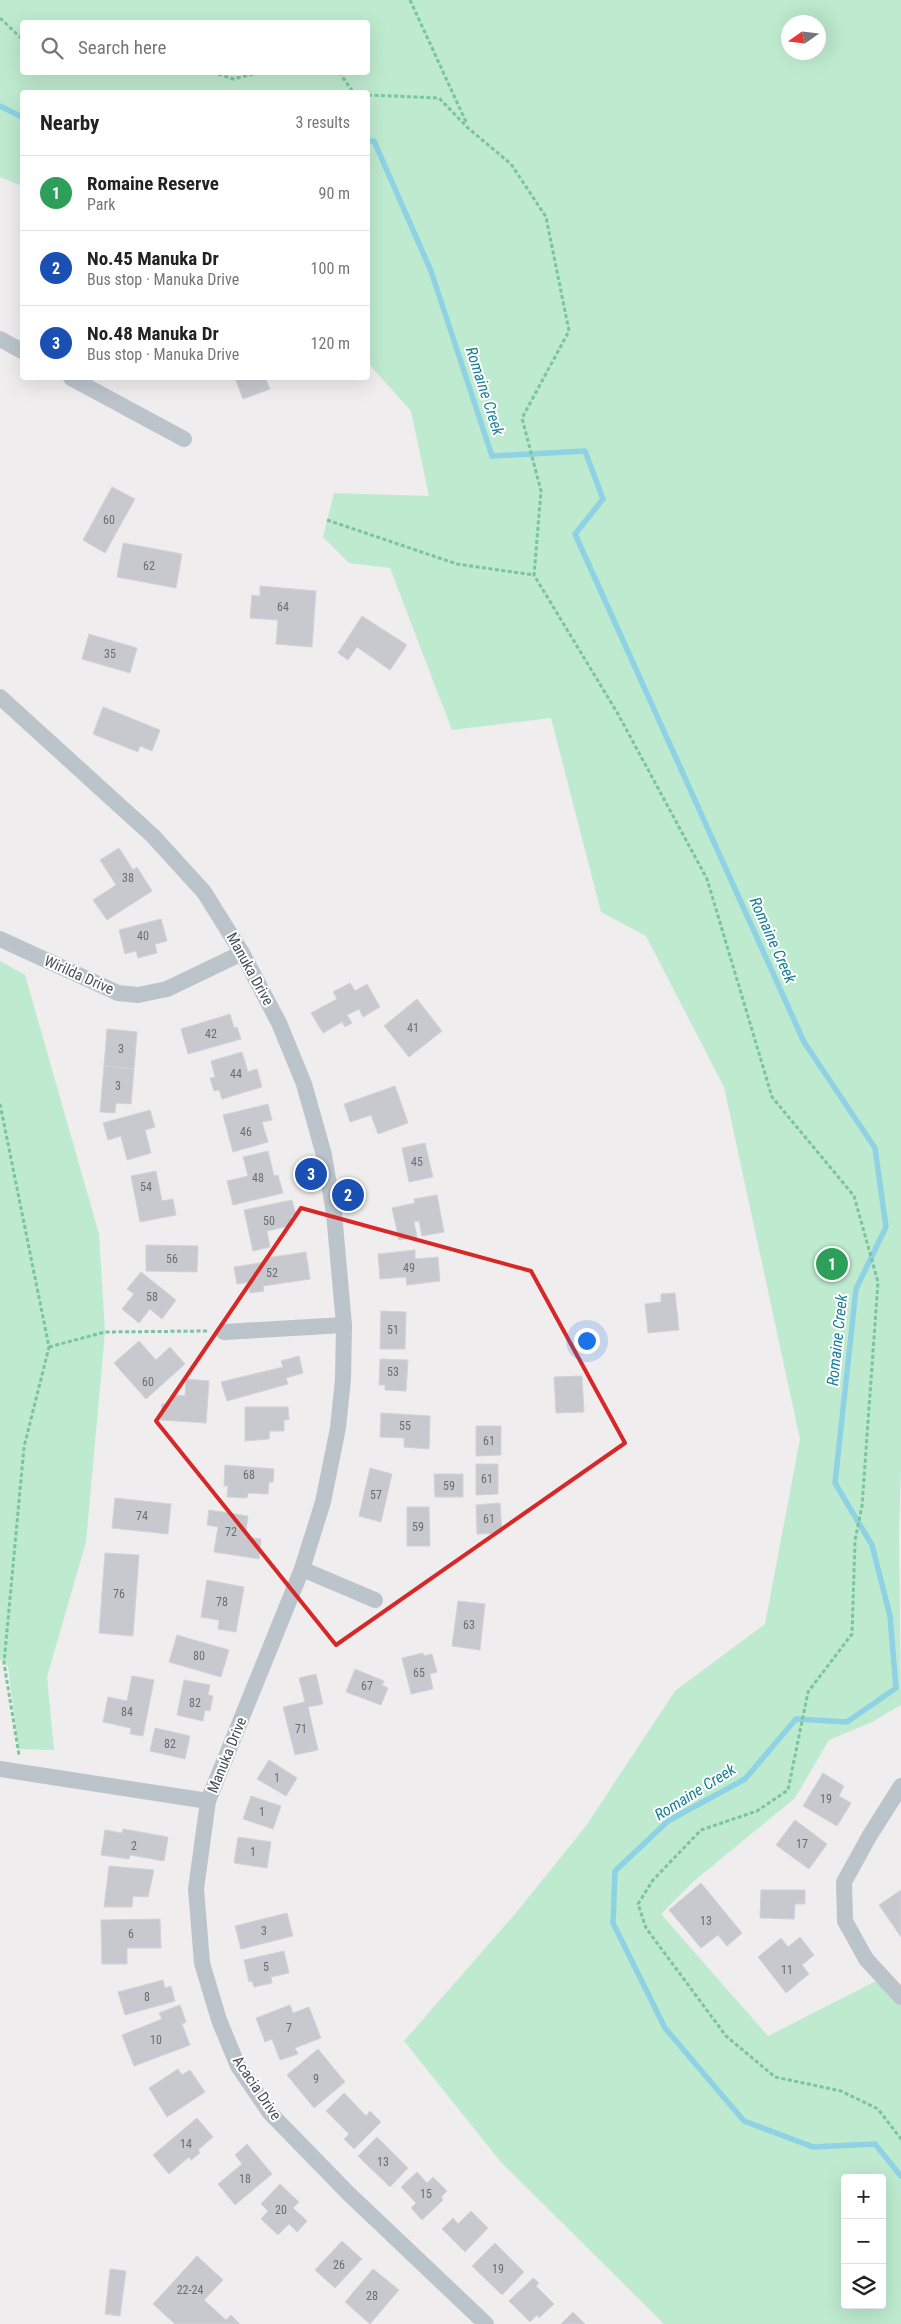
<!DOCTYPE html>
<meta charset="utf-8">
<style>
:root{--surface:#fff;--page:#f2f2f2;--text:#222;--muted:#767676;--line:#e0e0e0;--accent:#1a73e8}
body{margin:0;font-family:"Roboto Condensed",sans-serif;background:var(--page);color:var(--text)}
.controls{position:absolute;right:15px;bottom:15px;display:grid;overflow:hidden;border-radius:5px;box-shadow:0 5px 20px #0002}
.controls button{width:45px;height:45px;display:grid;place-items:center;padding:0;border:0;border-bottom:1px solid var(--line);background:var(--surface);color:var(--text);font:25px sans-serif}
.compass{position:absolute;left:781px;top:15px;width:45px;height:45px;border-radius:50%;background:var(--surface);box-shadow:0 5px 20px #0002;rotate:256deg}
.you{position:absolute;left:586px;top:1340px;width:18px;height:18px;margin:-12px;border:4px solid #fff;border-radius:50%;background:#1a73e8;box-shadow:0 0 0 8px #1a73e833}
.badge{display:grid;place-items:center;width:32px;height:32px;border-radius:50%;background:var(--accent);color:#fff;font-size:16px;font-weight:700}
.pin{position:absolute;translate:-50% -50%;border:2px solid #fff;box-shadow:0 1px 5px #0006}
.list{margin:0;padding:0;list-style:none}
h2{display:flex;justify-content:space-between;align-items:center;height:65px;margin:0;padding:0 20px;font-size:21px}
h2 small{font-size:16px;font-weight:400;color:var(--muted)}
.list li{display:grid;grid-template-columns:32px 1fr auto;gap:15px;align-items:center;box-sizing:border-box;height:75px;padding:0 20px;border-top:1px solid var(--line)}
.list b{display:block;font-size:19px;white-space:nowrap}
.list p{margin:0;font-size:16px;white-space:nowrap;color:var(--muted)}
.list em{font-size:16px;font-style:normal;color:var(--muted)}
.icon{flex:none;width:28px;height:28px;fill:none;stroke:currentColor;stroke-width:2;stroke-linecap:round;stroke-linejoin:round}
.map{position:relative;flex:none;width:901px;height:2324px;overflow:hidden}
.search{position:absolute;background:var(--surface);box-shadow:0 5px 20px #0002;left:20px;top:20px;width:350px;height:55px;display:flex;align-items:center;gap:12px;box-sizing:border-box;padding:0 18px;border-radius:5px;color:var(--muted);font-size:19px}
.panel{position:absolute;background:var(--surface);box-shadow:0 5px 20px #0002;left:20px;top:90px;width:350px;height:290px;border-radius:5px}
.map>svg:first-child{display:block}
.green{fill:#beeacf;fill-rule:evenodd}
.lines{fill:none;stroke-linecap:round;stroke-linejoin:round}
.stream{stroke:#8ed2e4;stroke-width:5.5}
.building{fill:#c7c9cf;stroke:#d1d3d8}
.path{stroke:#79c59f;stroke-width:3;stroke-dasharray:4 2.5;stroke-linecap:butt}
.street{stroke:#bcc4cb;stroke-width:16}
.marked{fill:none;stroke:#d62828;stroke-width:4;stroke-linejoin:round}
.labels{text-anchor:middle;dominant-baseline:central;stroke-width:4;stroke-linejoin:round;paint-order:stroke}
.number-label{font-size:12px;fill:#676e76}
.street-label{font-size:15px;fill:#475058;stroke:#fff}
.water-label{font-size:16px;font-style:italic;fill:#187f9a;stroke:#fff}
</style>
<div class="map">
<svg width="901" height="2324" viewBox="0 0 901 2324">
<rect width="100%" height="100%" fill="#efeded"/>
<g class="green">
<path d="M 0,0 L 901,0 L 901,1467 L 899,1536 L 901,1705 L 872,1722 L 829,1740 L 795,1798 L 694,1881 L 661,1914 L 768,2036 L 882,1978 L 901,1997 L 901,2324 L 664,2324 L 500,2161 L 404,2041 L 515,1914 L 586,1826 L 675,1691 L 765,1624 L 800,1439 L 724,1087 L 646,936 L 601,912 L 551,718 L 452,730 L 390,568 L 349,563 L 323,537 L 334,493 L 429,496 L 411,411 L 368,363 L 368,92 L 22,92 L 22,186 L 0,177 ZM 22,22 L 368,22 L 368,72 L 22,72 ZM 788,22 L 818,22 L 818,52 L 788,52 ZM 845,2178 L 882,2178 L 882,2305 L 845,2305 Z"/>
<path d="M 0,961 L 25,975 L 99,1234 L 105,1332 L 86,1542 L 47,1677 L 54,1750 L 18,1749 L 8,1666 L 0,1659 Z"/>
</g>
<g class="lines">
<g class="stream">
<path d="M 0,106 L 22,117"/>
<path d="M 368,141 L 374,141 L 431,271 L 492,456 L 585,451 L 603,499 L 575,534 L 804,1042 L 875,1148 L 886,1227 L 856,1289 L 835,1483 L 872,1545 L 890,1616 L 896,1688 L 847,1722 L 796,1719 L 745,1779 L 668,1821 L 615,1871 L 613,1923 L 665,2028 L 744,2121 L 813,2147 L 875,2144 L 901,2176"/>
</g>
</g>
<g class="building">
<path d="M 235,378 L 265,378 L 270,389 L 243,399 Z"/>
<path d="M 112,487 L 135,499 L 105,553 L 83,540 Z"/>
<path d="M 123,543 L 182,554 L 176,588 L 117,577 Z"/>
<path d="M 260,586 L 316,591 L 312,647 L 276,644 L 278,620 L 250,618 L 252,595 L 260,596 Z"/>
<path d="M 362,616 L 407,645 L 390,670 L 357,647 L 348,660 L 338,653 Z"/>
<path d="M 89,634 L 137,648 L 130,673 L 82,659 Z"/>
<path d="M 103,707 L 160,730 L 152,751 L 140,746 L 138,752 L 93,734 Z"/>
<path d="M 119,848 L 133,870 L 137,867 L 152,891 L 107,920 L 93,900 L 116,885 L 100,860 Z"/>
<path d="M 161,919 L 167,941 L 155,944 L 157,953 L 138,958 L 136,951 L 125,954 L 119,930 Z"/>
<path d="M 350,983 L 355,991 L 367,984 L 380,1007 L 363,1017 L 359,1009 L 347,1015 L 352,1023 L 345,1027 L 342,1022 L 323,1033 L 311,1013 L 337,999 L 333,992 Z"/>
<path d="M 417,999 L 442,1031 L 409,1057 L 384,1026 Z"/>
<path d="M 230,1014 L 234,1028 L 237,1027 L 241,1039 L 188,1054 L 181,1029 Z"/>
<path d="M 107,1029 L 137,1032 L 134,1069 L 104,1066 Z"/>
<path d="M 242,1052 L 248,1072 L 257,1069 L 262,1087 L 222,1099 L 219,1090 L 214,1091 L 210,1078 L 215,1077 L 211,1061 Z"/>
<path d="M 104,1066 L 134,1069 L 131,1104 L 116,1103 L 115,1113 L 100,1112 Z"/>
<path d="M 395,1086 L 408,1123 L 378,1134 L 371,1115 L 350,1122 L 344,1104 Z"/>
<path d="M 268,1104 L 272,1120 L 262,1122 L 268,1142 L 233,1152 L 223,1115 Z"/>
<path d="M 150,1110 L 155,1127 L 145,1130 L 151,1153 L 127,1160 L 121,1136 L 108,1140 L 103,1123 Z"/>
<path d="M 425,1143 L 433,1177 L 409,1182 L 402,1148 Z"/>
<path d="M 268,1151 L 274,1176 L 278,1175 L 283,1193 L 233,1205 L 227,1181 L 248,1176 L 243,1157 Z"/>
<path d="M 156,1171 L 162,1201 L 173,1199 L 176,1215 L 140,1222 L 131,1176 Z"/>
<path d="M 437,1195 L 444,1232 L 422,1236 L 419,1221 L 414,1222 L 417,1237 L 399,1240 L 392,1208 L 415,1203 L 414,1199 Z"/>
<path d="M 292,1200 L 296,1215 L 291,1216 L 293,1225 L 267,1231 L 270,1247 L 253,1251 L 244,1210 Z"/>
<path d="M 146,1245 L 198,1246 L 197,1272 L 146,1271 Z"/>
<path d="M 415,1250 L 415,1259 L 438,1257 L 440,1281 L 407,1285 L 406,1277 L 380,1279 L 378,1254 Z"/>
<path d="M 306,1252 L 310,1279 L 263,1286 L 264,1291 L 250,1293 L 249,1282 L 237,1284 L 234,1267 L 266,1262 L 266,1258 Z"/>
<path d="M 141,1272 L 176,1300 L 162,1319 L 150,1309 L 139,1323 L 122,1309 L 134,1294 L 127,1289 Z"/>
<path d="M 675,1293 L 679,1330 L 648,1333 L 645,1304 L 661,1302 L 661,1294 Z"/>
<path d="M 381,1311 L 406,1312 L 405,1349 L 380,1349 Z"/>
<path d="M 139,1341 L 156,1360 L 170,1347 L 185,1364 L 146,1399 L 114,1363 Z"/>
<path d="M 299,1356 L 303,1373 L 286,1378 L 288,1384 L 227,1401 L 221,1382 L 283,1367 L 281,1361 Z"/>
<path d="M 380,1359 L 408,1360 L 406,1391 L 385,1390 L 385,1385 L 379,1385 Z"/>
<path d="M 582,1376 L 584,1412 L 556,1413 L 554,1377 Z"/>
<path d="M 186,1379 L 209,1381 L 206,1423 L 161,1420 L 162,1404 L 172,1404 L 173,1395 L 185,1396 Z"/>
<path d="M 245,1407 L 288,1407 L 289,1420 L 284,1420 L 284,1431 L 270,1431 L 269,1439 L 245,1441 Z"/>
<path d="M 381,1413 L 430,1416 L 429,1449 L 404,1447 L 404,1438 L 380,1437 Z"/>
<path d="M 476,1426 L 501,1426 L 501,1455 L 476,1456 Z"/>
<path d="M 476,1464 L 498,1464 L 498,1494 L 476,1495 Z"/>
<path d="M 225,1465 L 274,1469 L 273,1482 L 269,1482 L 268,1494 L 248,1493 L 247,1498 L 227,1497 L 228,1486 L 224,1486 Z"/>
<path d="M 370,1468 L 392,1474 L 381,1522 L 359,1516 Z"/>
<path d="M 434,1474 L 463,1474 L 463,1497 L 435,1497 Z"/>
<path d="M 115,1498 L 171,1504 L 168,1534 L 112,1528 Z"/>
<path d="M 500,1503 L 502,1533 L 477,1534 L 476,1505 Z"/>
<path d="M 407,1507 L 429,1507 L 430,1546 L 407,1546 Z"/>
<path d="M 209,1510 L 248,1516 L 245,1537 L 261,1539 L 259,1559 L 214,1552 L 218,1527 L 207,1525 Z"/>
<path d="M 105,1553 L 139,1555 L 133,1636 L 99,1633 Z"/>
<path d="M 207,1580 L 244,1587 L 236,1632 L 218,1629 L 219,1620 L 201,1617 Z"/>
<path d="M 458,1601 L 485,1604 L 480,1650 L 452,1646 Z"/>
<path d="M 177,1635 L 229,1650 L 221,1677 L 169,1662 Z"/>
<path d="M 423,1653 L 424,1656 L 432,1654 L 437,1672 L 430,1674 L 433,1689 L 411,1694 L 402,1658 Z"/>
<path d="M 355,1669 L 384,1681 L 382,1685 L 388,1688 L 381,1705 L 346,1692 Z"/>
<path d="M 316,1674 L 323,1704 L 308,1707 L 318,1750 L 295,1755 L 283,1707 L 305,1702 L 299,1678 Z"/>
<path d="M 132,1676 L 154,1680 L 143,1736 L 130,1734 L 131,1728 L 103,1722 L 108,1697 L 127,1701 Z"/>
<path d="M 184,1680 L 210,1685 L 208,1695 L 213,1696 L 210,1711 L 205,1710 L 203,1721 L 177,1715 Z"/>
<path d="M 155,1728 L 190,1736 L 185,1759 L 150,1751 Z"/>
<path d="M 269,1760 L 297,1778 L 286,1796 L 257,1779 Z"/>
<path d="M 823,1773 L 844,1786 L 839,1796 L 851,1803 L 837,1826 L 803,1806 Z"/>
<path d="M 251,1796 L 281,1806 L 273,1829 L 243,1819 Z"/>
<path d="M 795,1820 L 827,1844 L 809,1869 L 776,1845 Z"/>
<path d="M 123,1829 L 168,1837 L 164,1861 L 130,1855 L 129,1859 L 101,1855 L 105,1830 L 122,1833 Z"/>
<path d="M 238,1837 L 271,1842 L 267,1868 L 234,1863 Z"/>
<path d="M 109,1866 L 154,1870 L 148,1897 L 133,1896 L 132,1907 L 104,1907 Z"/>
<path d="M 701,1883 L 742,1933 L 727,1946 L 718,1935 L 701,1948 L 669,1910 Z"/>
<path d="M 761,1890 L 805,1890 L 805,1904 L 795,1904 L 794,1919 L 760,1918 Z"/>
<path d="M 901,1890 L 901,1937 L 879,1905 Z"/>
<path d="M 287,1913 L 293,1936 L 241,1949 L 235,1926 Z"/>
<path d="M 160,1919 L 161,1948 L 127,1948 L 127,1964 L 102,1964 L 101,1920 Z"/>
<path d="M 800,1937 L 814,1955 L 802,1965 L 809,1974 L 786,1993 L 758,1957 L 781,1938 L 788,1947 Z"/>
<path d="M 284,1951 L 289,1973 L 271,1977 L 272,1983 L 254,1987 L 252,1981 L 249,1982 L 244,1960 Z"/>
<path d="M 163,1980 L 165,1988 L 171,1986 L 175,2001 L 125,2015 L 118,1992 Z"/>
<path d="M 180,2005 L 186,2022 L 182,2024 L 190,2045 L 134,2066 L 122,2035 L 162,2019 L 159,2013 Z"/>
<path d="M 290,2005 L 293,2013 L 309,2007 L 321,2038 L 295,2048 L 298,2054 L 280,2060 L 272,2039 L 265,2042 L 256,2018 Z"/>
<path d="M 318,2049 L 345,2082 L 314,2108 L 287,2075 Z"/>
<path d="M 178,2069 L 182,2075 L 190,2070 L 205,2092 L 167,2117 L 149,2088 Z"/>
<path d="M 344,2093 L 366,2116 L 370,2111 L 381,2122 L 354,2149 L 344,2139 L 349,2134 L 326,2111 Z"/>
<path d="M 197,2118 L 213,2137 L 198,2150 L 200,2153 L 191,2160 L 189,2157 L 169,2174 L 153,2155 Z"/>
<path d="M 377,2137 L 408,2168 L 390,2187 L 358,2156 Z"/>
<path d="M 247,2144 L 272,2174 L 235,2205 L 218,2184 L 242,2164 L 235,2155 Z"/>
<path d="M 417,2172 L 427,2183 L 433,2177 L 447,2191 L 441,2197 L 443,2200 L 422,2220 L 411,2208 L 416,2203 L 401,2187 Z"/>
<path d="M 280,2184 L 299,2202 L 293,2208 L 307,2221 L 297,2232 L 289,2224 L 278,2235 L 261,2219 L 268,2211 L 261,2204 Z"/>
<path d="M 471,2211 L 488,2228 L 465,2252 L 442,2229 L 453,2218 L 458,2224 Z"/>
<path d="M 342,2241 L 362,2259 L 335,2288 L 315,2270 Z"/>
<path d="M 495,2243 L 524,2272 L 502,2295 L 472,2266 Z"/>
<path d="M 197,2256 L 223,2280 L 204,2300 L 226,2320 L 231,2315 L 240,2324 L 175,2324 L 153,2304 Z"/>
<path d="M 110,2269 L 126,2271 L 120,2316 L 105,2314 Z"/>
<path d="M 373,2269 L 399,2290 L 370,2324 L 345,2302 Z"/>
<path d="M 533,2278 L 539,2283 L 536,2286 L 554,2304 L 539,2318 L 537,2315 L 530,2322 L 509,2301 Z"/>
<path d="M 573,2312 L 585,2324 L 561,2324 Z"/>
</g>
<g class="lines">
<g class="path">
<path d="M 410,0 L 467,124"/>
<path d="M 0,18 L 22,39"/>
<path d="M 212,72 L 233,79 L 262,72"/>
<path d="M 339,72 L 353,92"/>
<path d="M 368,95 L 439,98 L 468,128 L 511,164 L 546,217 L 569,331 L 522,418 L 541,491 L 534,575 L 618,714 L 707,879 L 772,1097 L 854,1196 L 878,1282 L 862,1506 L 855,1540 L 852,1634 L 808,1692 L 788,1790 L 757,1811 L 701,1830 L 653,1880 L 638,1904 L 646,1928 L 726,2036 L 775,2077 L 841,2091 L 878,2109 L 901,2139"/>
<path d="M 327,520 L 457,564 L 534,575"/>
<path d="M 0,1104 L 49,1347 L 24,1447 L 4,1663 L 19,1755"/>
<path d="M 49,1347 L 105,1332 L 208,1331"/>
</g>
<g class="street">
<path d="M 0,339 L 22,351"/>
<path d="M 71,378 L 184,439"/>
<path d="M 0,697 L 153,836 L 204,892 L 242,953 L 279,1023 L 304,1084 L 324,1155 L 334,1213 L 344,1325 L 343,1379 L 338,1428 L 323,1502 L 302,1569 L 208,1801 L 0,1769"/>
<path d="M 0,939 L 118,993 L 138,995 L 167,989 L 242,953"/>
<path d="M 224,1332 L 344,1325"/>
<path d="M 302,1569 L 375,1600"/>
<path d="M 901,1786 L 870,1835 L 844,1882 L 845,1921 L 866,1959 L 901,1997"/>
<path d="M 208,1801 L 196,1889 L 202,1963 L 219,2020 L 238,2066 L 270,2113 L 349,2194 L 486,2324"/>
</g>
</g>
<path class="marked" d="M 301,1208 L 531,1271 L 625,1443 L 336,1645 L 156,1421 Z"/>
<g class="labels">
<g class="number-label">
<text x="109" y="520">60</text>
<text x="149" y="566">62</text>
<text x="283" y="607">64</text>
<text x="110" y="654">35</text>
<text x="128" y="878">38</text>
<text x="143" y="936">40</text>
<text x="413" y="1028">41</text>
<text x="211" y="1034">42</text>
<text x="121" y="1049">3</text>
<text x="236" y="1074">44</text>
<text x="118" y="1086">3</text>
<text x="246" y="1132">46</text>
<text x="417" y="1162">45</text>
<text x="258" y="1178">48</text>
<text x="146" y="1187">54</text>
<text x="269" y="1221">50</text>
<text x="172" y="1259">56</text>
<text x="409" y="1268">49</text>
<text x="272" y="1273">52</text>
<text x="152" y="1297">58</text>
<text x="393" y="1330">51</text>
<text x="393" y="1372">53</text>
<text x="148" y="1382">60</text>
<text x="405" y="1426">55</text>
<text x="489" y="1441">61</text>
<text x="249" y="1475">68</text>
<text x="487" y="1479">61</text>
<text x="449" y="1486">59</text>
<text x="376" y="1495">57</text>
<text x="142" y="1516">74</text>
<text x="489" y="1519">61</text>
<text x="418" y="1527">59</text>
<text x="231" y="1532">72</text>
<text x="119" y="1594">76</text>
<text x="222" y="1602">78</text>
<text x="469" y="1625">63</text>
<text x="199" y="1656">80</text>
<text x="419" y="1673">65</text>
<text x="367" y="1686">67</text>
<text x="195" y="1703">82</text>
<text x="127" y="1712">84</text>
<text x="301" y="1729">71</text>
<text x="170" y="1744">82</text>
<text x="277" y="1778">1</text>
<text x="826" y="1799">19</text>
<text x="262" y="1812">1</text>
<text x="802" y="1844">17</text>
<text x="134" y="1846">2</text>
<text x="253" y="1852">1</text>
<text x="706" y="1921">13</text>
<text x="264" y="1931">3</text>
<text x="131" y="1934">6</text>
<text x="266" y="1967">5</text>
<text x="787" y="1970">11</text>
<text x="147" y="1997">8</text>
<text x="289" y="2028">7</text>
<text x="156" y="2040">10</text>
<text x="316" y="2079">9</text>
<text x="186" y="2144">14</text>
<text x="383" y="2162">13</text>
<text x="245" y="2179">18</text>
<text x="426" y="2194">15</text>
<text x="281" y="2210">20</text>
<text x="339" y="2265">26</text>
<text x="498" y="2269">19</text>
<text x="190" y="2290">22-24</text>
<text x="372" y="2296">28</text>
</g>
<g class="street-label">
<text transform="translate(250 969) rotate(61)">Manuka Drive</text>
<text transform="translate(79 975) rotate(24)">Wirilda Drive</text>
<text transform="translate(227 1755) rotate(-68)">Manuka Drive</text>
<text transform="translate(257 2088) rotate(56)">Acacia Drive</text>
</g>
<g class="water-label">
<text transform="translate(485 391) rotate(72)">Romaine Creek</text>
<text transform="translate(773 940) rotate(66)">Romaine Creek</text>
<text transform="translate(837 1340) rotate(-84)">Romaine Creek</text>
<text transform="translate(695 1792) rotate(-32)">Romaine Creek</text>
</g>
</g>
</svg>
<div class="controls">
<button>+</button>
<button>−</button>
<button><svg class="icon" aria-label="layers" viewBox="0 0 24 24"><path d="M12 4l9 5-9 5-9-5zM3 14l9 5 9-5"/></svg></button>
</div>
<svg class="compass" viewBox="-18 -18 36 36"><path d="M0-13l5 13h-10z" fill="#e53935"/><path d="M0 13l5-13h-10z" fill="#767676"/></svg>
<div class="you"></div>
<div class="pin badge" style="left:832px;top:1264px;background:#2e9e5b">1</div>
<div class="pin badge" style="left:348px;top:1195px;background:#1a4fb4">2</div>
<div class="pin badge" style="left:311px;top:1174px;background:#1a4fb4">3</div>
<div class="search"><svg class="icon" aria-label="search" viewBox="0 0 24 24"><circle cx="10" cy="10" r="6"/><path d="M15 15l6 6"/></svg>Search here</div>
<section class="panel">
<h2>Nearby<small>3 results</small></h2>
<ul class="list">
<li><span class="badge" style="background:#2e9e5b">1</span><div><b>Romaine Reserve</b><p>Park</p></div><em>90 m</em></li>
<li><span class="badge" style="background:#1a4fb4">2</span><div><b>No.45 Manuka Dr</b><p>Bus stop · Manuka Drive</p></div><em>100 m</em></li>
<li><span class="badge" style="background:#1a4fb4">3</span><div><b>No.48 Manuka Dr</b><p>Bus stop · Manuka Drive</p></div><em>120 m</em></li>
</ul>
</section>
</div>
